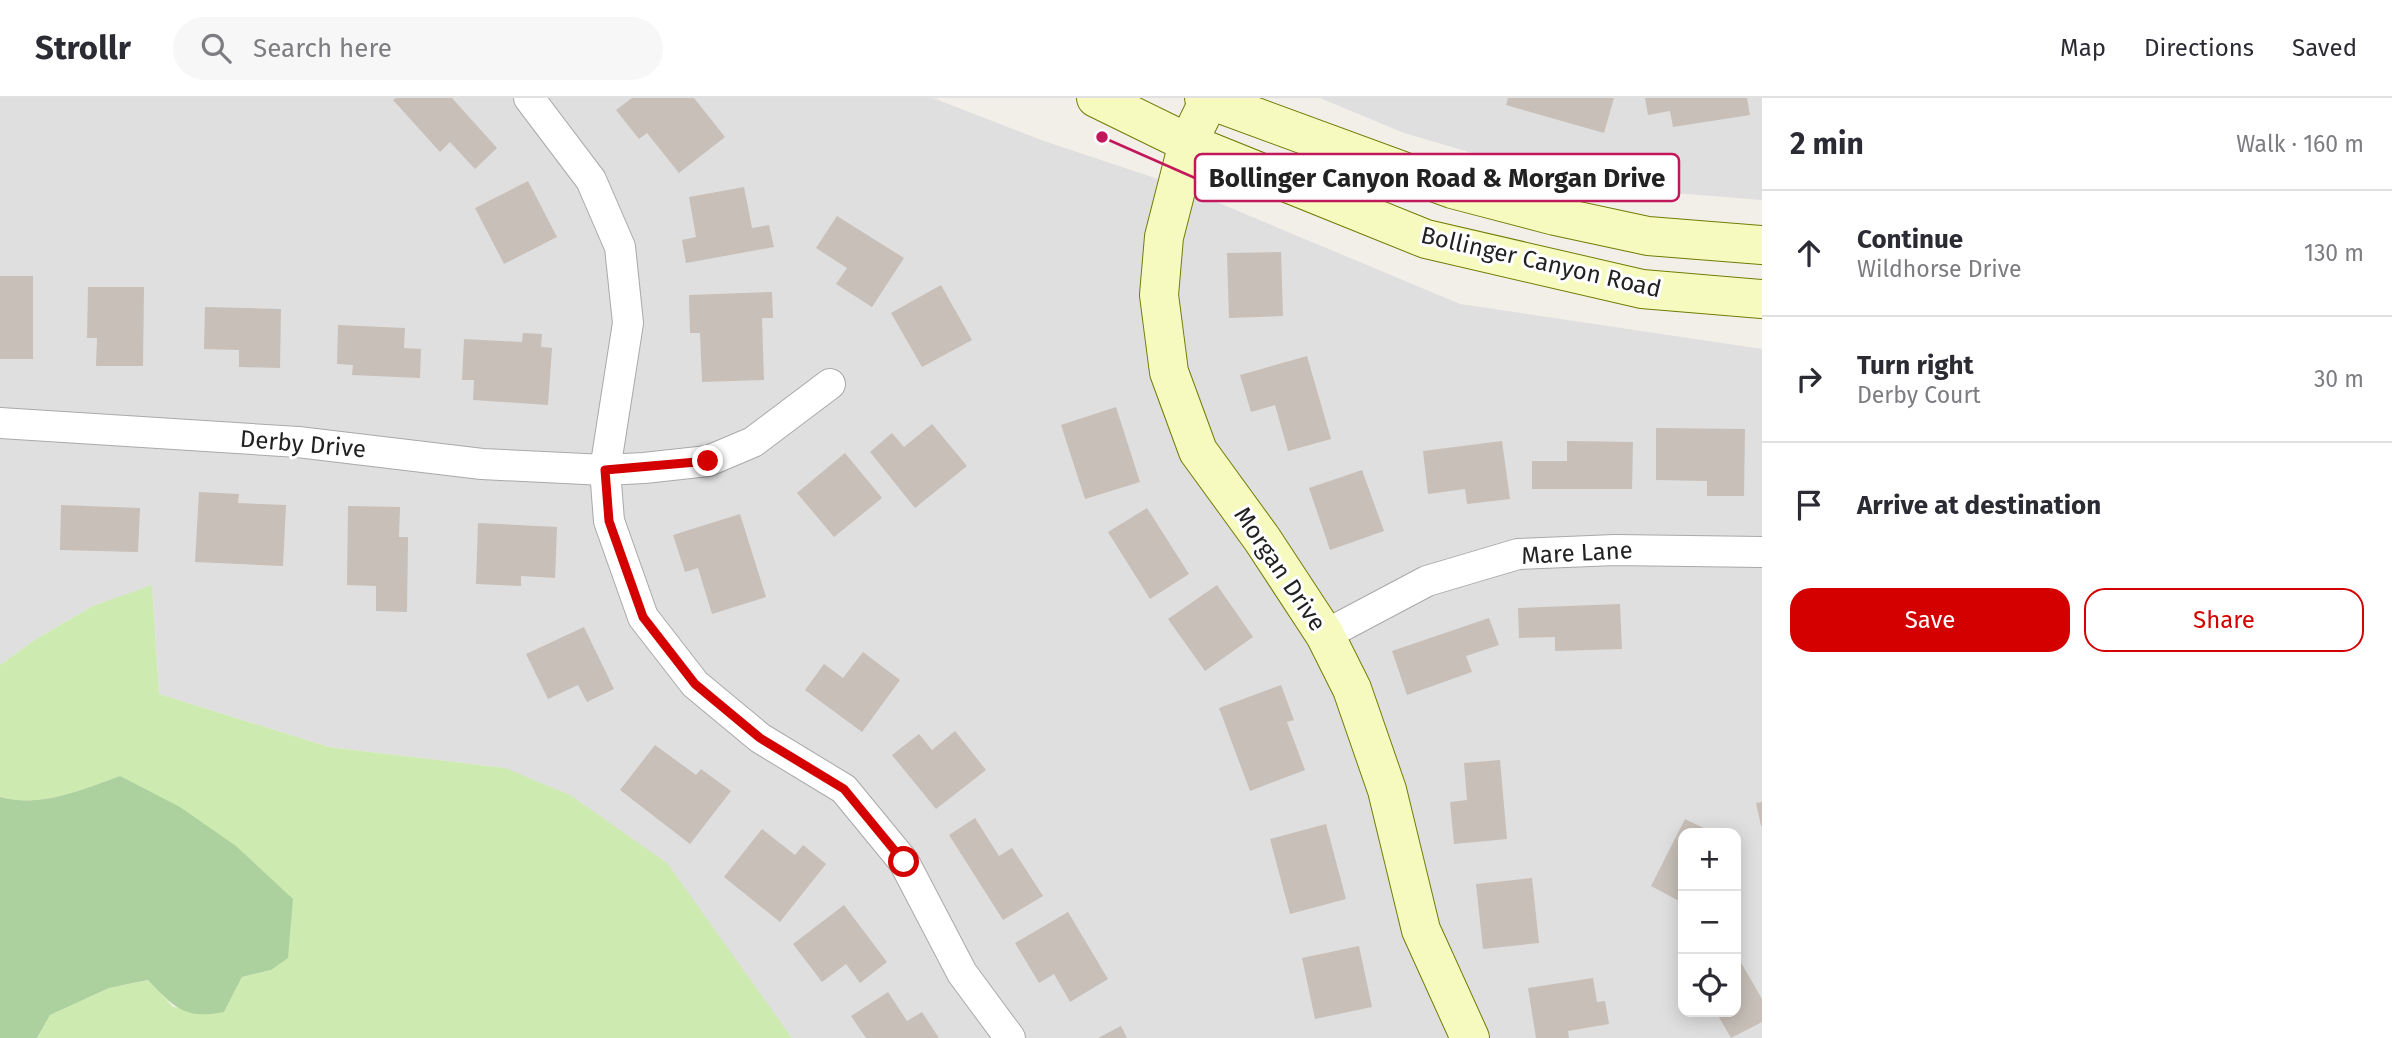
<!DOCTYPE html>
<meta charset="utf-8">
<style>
:root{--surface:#fff;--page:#f7f7f7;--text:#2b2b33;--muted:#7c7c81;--line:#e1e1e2;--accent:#d40000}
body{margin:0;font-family:"Fira Sans",sans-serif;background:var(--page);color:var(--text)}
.controls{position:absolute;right:21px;bottom:21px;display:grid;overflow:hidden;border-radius:14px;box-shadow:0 4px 18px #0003}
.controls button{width:63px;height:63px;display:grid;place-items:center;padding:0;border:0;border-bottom:2px solid var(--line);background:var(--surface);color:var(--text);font:35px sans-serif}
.stop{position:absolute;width:21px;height:21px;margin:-16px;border:5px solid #d40000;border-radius:50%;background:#fff}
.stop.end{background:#d40000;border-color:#fff;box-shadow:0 2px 7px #0008}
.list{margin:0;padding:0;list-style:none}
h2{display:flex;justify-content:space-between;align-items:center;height:91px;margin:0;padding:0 28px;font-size:30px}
h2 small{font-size:23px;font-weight:400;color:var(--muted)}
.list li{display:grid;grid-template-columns:46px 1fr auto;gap:21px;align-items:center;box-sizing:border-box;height:126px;padding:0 28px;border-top:2px solid var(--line)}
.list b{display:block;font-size:26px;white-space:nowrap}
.list p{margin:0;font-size:23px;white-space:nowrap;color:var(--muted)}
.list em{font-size:23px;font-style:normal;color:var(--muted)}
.actions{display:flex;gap:14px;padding:21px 28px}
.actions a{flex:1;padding:16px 0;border:2px solid var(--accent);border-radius:21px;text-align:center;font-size:24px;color:var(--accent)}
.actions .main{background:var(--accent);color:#fff}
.icon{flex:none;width:38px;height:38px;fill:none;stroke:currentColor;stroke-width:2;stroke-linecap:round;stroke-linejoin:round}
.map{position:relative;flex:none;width:1762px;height:940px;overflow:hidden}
header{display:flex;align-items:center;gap:42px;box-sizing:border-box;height:98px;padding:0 35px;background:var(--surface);border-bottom:2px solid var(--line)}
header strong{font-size:33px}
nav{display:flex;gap:38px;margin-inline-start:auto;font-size:24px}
.search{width:490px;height:63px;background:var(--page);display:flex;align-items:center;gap:18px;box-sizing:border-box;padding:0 24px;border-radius:38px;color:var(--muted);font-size:26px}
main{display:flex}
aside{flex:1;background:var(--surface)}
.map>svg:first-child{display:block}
.residential{fill:#e0dfdf;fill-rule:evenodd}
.grass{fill:#cdebb0}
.forest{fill:#add19e}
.building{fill:#c7bfb8}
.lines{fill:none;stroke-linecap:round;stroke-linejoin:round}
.street-casing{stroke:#a9a9a9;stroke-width:32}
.secondary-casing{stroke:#707d05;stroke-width:40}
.street{stroke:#fff;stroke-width:30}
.secondary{stroke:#f7fabf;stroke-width:38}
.route{stroke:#d40000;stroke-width:9}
.labels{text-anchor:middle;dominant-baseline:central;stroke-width:6;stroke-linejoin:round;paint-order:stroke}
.street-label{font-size:24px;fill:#222;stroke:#fff}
.leader{fill:none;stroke:#c2185b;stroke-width:2.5}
.callout-dot{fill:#c2185b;stroke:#fff;stroke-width:2.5}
.callout{fill:#fff;stroke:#c2185b;stroke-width:2.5}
.callout-label{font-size:26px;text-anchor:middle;font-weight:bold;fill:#222}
</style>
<header>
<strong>Strollr</strong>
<div class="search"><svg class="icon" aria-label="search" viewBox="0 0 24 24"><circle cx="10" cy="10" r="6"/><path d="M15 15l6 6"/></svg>Search here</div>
<nav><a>Map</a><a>Directions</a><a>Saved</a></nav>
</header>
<main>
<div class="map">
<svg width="1762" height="940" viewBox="0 0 1762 940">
<rect width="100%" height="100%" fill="#f2efe9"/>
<g class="residential">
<path d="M 0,0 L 933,0 L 1044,43 L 1176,87 L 1460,206 L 1762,251 L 1762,940 L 792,940 L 762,900 L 505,670 L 329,649 L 159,596 L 152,488 L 93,508 L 36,541 L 0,567 ZM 1683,735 L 1736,735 L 1736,914 L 1683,914 Z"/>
<path d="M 1320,0 L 1762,0 L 1762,102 L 1585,88 L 1404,35 Z"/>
</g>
<path class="grass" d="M 152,487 L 159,596 L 329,649 L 505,670 L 570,697 L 667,765 L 792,940 L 37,940 L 50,917 L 109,890 L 149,882 L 173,909 L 224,914 L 242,879 L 271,872 L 120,678 C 81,692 41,710 0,699 L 0,567 L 36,541 L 93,508 Z"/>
<path class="forest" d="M 120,678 L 180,709 L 236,748 L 293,801 L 288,860 L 271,872 L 242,879 L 224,914 C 184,922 174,909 148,882 L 109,890 L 50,917 L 37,940 L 0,940 L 0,699 C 41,710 81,692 120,678 Z"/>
<g class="building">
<path d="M 396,0 L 452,0 L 497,50 L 475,71 L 450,44 L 440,54 L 393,2 Z"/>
<path d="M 632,0 L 694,0 L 725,39 L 679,75 L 647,35 L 639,41 L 616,12 Z"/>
<path d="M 1508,0 L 1614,0 L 1604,35 L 1506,7 Z"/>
<path d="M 1645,0 L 1747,0 L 1750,17 L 1673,29 L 1670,13 L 1648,17 Z"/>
<path d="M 528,83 L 557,139 L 504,166 L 475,110 Z"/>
<path d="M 744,89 L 752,130 L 769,127 L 774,149 L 686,165 L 682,142 L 696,139 L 689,99 Z"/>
<path d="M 837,118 L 904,160 L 872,209 L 836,186 L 847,170 L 816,150 Z"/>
<path d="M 1281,154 L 1283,218 L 1229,220 L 1227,155 Z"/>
<rect x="0" y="178" width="33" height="83"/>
<path d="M 941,187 L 972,242 L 922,269 L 891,215 Z"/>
<path d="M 88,189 L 144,189 L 143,268 L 96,268 L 97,240 L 87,240 Z"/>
<path d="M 772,194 L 773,220 L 762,220 L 764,282 L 702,284 L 700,235 L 690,235 L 689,197 Z"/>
<path d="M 205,209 L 281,211 L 280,270 L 239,269 L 239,252 L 204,251 Z"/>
<path d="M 338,227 L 405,230 L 404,250 L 421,251 L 420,280 L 352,277 L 353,267 L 337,266 Z"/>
<path d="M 523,235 L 542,236 L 541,249 L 552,250 L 548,307 L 473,302 L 474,282 L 462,282 L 464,241 L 522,244 Z"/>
<path d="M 1307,258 L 1331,341 L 1288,353 L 1275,307 L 1251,314 L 1240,277 Z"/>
<path d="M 1116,309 L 1140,384 L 1085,401 L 1061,327 Z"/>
<path d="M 932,326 L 967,368 L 915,410 L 870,354 L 892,335 L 904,349 Z"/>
<path d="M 1656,330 L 1745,331 L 1744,398 L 1707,398 L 1707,383 L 1656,382 Z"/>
<path d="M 1502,343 L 1510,401 L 1467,406 L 1465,391 L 1428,396 L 1423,353 Z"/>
<path d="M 1567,343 L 1633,344 L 1632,391 L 1532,391 L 1532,363 L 1567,363 Z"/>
<path d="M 845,355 L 882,400 L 834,439 L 797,395 Z"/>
<path d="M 1362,372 L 1384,433 L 1330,452 L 1309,390 Z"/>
<path d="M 199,394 L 239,396 L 238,405 L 286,407 L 283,468 L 195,464 Z"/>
<path d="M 61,407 L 140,410 L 138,454 L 60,452 Z"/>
<path d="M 348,408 L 400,409 L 399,439 L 408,439 L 407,514 L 376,513 L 376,488 L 347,487 Z"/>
<path d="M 1147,410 L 1189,476 L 1150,501 L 1108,434 Z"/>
<path d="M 740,416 L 766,499 L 712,516 L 698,470 L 685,474 L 673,437 Z"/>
<path d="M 478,425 L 557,429 L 555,480 L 521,478 L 521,488 L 476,486 Z"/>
<path d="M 1217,487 L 1253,539 L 1205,573 L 1168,521 Z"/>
<path d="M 1620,506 L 1622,551 L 1555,553 L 1555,539 L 1519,540 L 1518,510 Z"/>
<path d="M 1489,520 L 1499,547 L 1466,558 L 1472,574 L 1407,597 L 1392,553 Z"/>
<path d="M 584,529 L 614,591 L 587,604 L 578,587 L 548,601 L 526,556 Z"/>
<path d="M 863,554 L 900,582 L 862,634 L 805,592 L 824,566 L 843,580 Z"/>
<path d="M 1281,587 L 1294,622 L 1287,624 L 1305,672 L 1250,693 L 1219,610 Z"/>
<path d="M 955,633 L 986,672 L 936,711 L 892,657 L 919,636 L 932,652 Z"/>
<path d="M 655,647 L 696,677 L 701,671 L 731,693 L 690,746 L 620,692 Z"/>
<path d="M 1500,662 L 1507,741 L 1454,746 L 1450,704 L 1467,702 L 1464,665 Z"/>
<path d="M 1762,704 L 1762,728 L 1761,728 L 1756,705 Z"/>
<path d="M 975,720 L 999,758 L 1012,750 L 1043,798 L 1003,822 L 949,737 Z"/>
<path d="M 1685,721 L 1714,735 L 1683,735 L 1683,805 L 1651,788 Z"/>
<path d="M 1326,726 L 1346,801 L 1290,816 L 1270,741 Z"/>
<path d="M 762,731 L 795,757 L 803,747 L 826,766 L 780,824 L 724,779 Z"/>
<path d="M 1532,780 L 1539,845 L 1483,851 L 1476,786 Z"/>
<path d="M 844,807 L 887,864 L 860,885 L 846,866 L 822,884 L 793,846 Z"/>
<path d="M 1068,814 L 1108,881 L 1070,904 L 1054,876 L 1039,885 L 1015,845 Z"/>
<path d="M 1359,848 L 1372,909 L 1315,921 L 1302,860 Z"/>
<path d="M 1736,856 L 1762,901 L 1762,924 L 1731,940 L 1716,914 L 1736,914 Z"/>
<path d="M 1593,880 L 1597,904 L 1605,903 L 1609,926 L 1568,933 L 1569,940 L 1536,940 L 1528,890 Z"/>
<path d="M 888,894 L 907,923 L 922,914 L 939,940 L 866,940 L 851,918 Z"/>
<path d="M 1121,928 L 1127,940 L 1098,940 Z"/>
</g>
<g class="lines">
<g class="street-casing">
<g id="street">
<path d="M 529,0 L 591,82 L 620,149 L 628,225 L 605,372 L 609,423 L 643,519 L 695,586 L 760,640 L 844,691 L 904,764 L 962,875 L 1010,940"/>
<path d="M 0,325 L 298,344 L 482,366 L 605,372 L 644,370 L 708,363 L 753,344 L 830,286"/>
<path d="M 1325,537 L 1427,483 L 1518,456 L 1615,452 L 1762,454"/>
</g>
</g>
<g class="secondary-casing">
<g id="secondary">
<path d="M 1096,0 L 1188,45 L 1426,141 L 1642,191 L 1762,201"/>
<path d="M 1204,0 L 1452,91 L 1555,118 L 1648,138 L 1762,147"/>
<path d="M 1209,2 L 1188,45 L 1164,139 L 1159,197 L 1169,274 L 1198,353 L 1262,441 L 1325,537 L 1352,591 L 1387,692 L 1421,832 L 1470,940"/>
</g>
</g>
<use href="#street" class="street"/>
<use href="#secondary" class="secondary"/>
</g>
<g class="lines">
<path class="route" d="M 708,363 L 605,372 L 609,423 L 643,519 L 695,586 L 760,640 L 844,691 L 904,764"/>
</g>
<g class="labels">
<g class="street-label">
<text transform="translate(1541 164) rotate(13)">Bollinger Canyon Road</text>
<text transform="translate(303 346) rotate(5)">Derby Drive</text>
<text transform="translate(1577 455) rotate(-3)">Mare Lane</text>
<text transform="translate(1280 471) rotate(56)">Morgan Drive</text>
</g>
</g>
<path class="leader" d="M1102 39L1195 80"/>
<circle class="callout-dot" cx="1102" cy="39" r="7"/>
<rect class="callout" x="1195" y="56" width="484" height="47" rx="7"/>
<g class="callout-label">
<text x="1437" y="89">Bollinger Canyon Road &amp; Morgan Drive</text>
</g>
</svg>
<div class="controls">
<button>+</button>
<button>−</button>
<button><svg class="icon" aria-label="locate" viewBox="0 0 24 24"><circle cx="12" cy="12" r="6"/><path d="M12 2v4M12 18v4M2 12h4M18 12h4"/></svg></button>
</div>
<div class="stop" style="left:904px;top:764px"></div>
<div class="stop end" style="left:708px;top:363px"></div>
</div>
<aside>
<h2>2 min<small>Walk · 160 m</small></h2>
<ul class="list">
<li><svg class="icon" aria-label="ahead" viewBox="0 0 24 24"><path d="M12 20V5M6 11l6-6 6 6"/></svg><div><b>Continue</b><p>Wildhorse Drive</p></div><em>130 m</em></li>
<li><svg class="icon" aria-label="right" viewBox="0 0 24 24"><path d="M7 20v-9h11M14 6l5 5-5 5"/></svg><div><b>Turn right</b><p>Derby Court</p></div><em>30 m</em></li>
<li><svg class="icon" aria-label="arrive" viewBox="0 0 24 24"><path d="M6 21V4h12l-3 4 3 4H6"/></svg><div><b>Arrive at destination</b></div></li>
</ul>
<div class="actions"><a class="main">Save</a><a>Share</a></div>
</aside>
</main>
